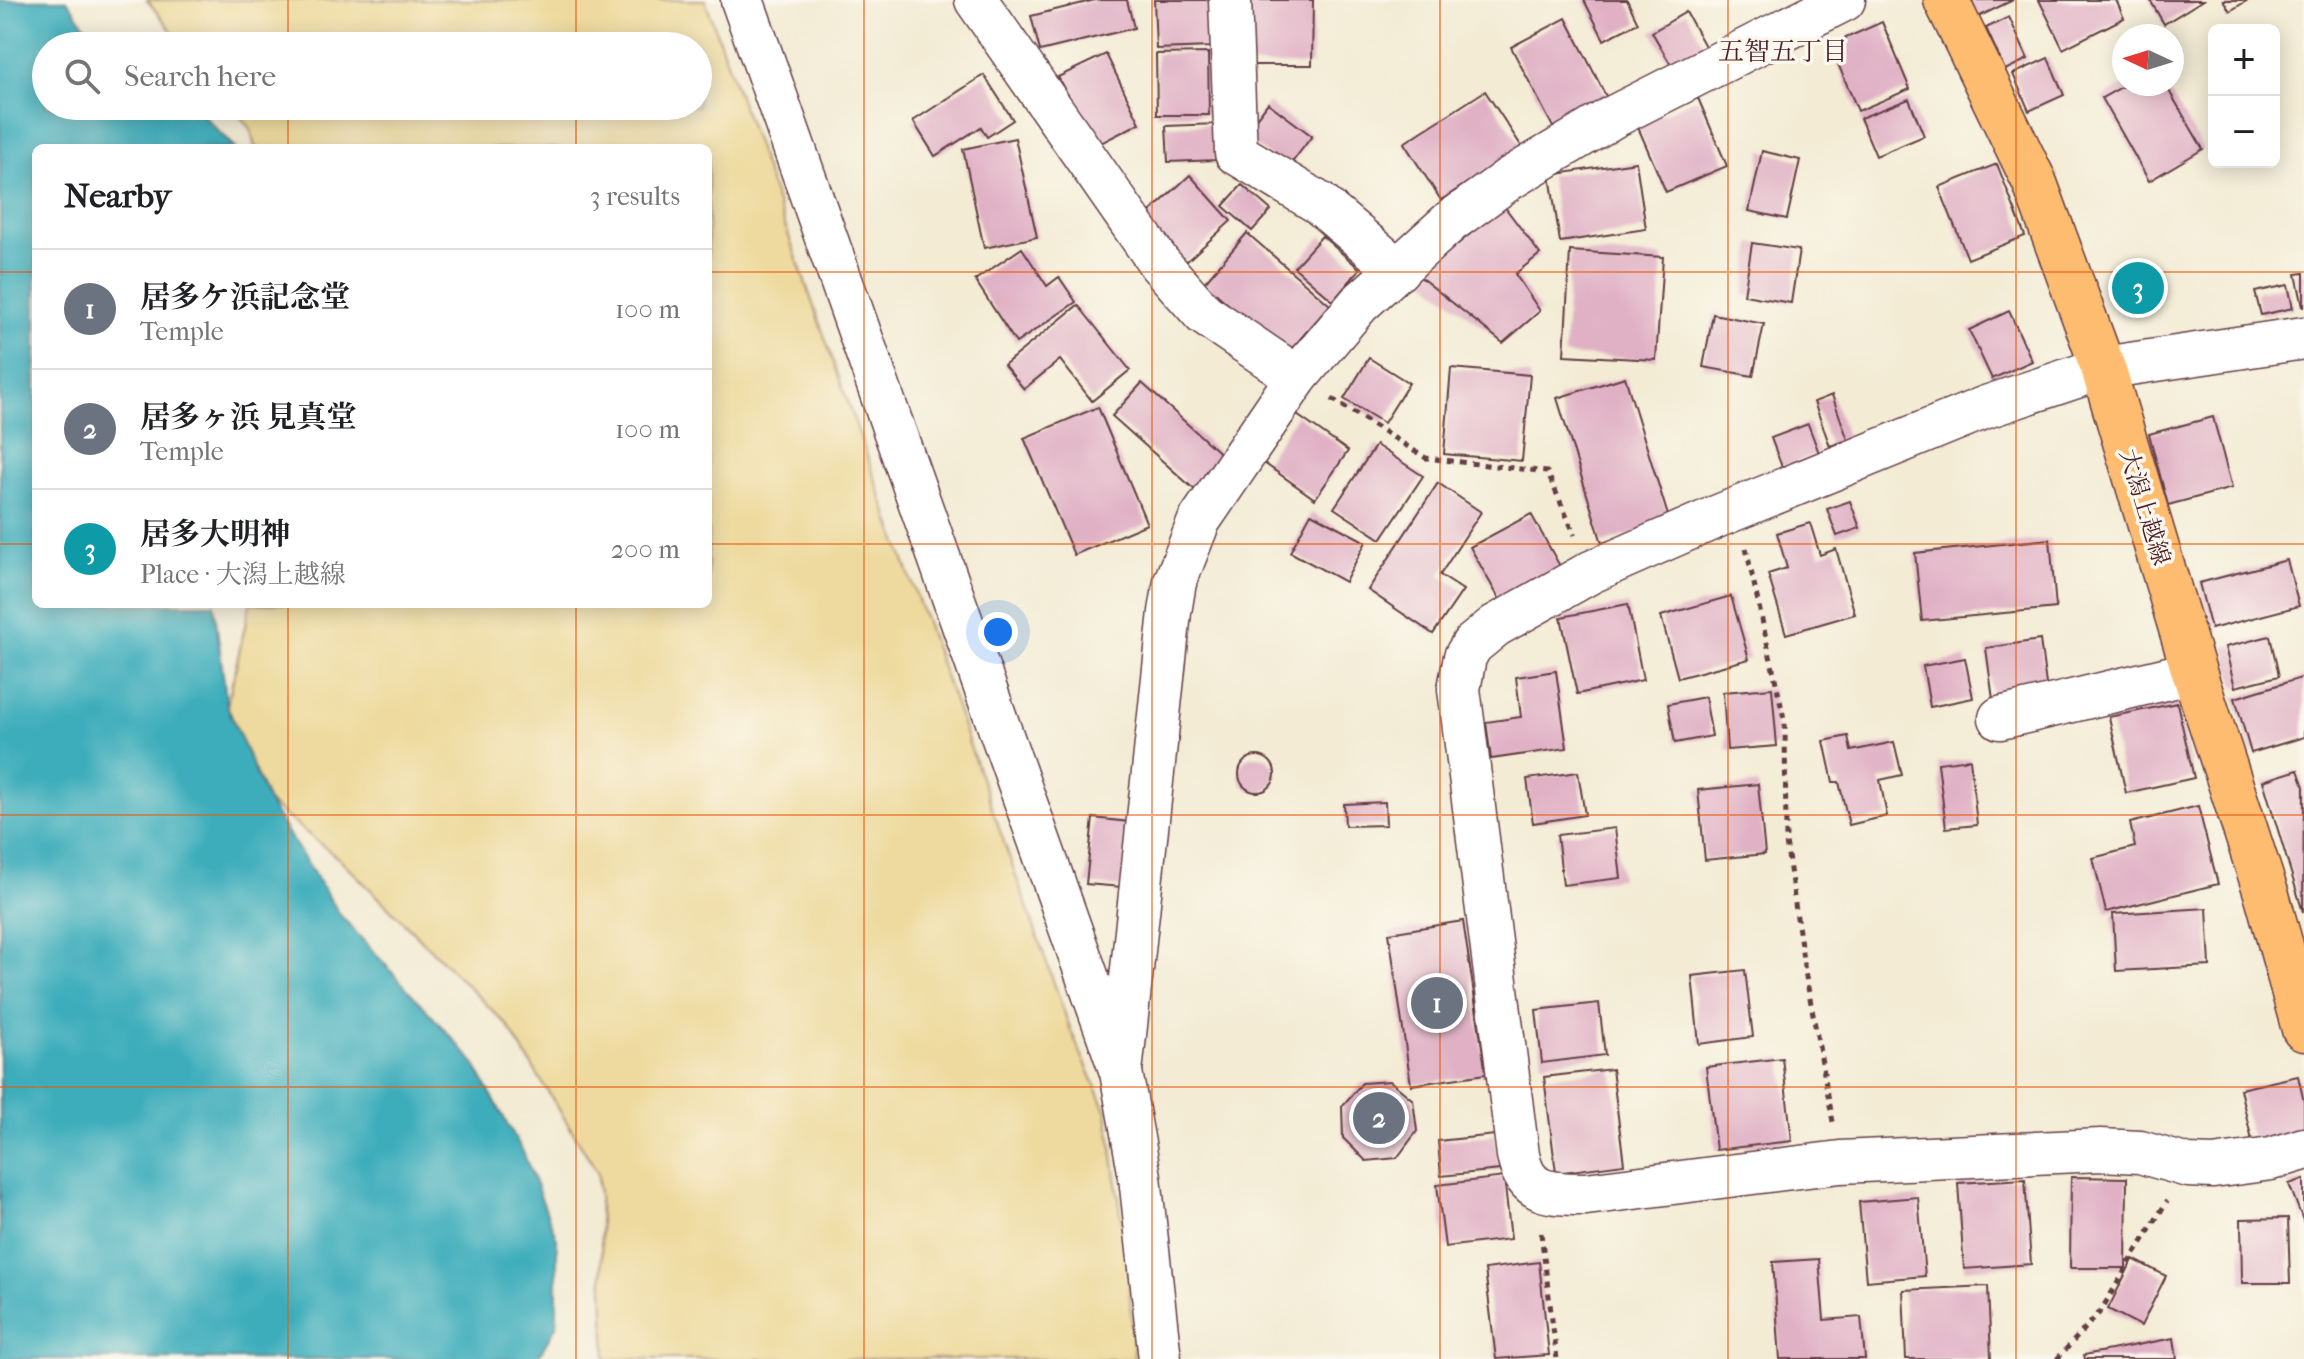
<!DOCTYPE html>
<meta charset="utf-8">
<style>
:root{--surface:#fff;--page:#f2f2f2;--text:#202124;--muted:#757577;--line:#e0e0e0;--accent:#0f766e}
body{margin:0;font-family:"IM FELL French Canon","Noto Serif JP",serif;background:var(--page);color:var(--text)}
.controls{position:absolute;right:24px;top:24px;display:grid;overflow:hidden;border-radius:12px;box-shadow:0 4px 20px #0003}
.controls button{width:72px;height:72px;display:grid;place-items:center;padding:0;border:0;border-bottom:2px solid var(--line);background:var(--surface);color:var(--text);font:40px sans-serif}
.compass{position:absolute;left:2112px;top:24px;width:72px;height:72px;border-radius:50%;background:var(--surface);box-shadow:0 4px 20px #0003;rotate:274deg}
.you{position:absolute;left:998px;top:632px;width:28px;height:28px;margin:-20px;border:6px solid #fff;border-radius:50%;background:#1a73e8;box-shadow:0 0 0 12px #1a73e833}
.badge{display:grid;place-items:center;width:52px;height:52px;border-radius:50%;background:var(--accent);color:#fff;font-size:26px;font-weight:700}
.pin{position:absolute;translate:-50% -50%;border:4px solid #fff;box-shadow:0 2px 8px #0006}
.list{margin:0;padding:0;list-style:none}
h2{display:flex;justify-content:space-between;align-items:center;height:104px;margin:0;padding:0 32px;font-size:34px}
h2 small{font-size:26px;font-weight:400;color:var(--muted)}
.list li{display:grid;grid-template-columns:52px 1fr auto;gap:24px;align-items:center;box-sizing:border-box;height:120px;padding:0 32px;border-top:2px solid var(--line)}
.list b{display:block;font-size:30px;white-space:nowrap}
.list p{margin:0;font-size:26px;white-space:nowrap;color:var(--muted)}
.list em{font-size:26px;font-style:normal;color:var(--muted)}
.icon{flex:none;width:44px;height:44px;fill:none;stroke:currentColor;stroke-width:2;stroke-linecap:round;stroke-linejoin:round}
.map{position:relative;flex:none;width:2304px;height:1359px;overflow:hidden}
.search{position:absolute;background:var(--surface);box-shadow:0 4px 20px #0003;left:32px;top:32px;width:680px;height:88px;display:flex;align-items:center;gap:20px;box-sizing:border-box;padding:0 28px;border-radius:44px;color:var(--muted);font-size:30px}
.panel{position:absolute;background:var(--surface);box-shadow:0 4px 20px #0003;left:32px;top:144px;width:680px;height:464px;border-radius:12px}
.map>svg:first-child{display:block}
.sand{fill:#eeda9e;stroke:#9c7c64;stroke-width:2}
.water{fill:#3eadbb;stroke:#446673;stroke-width:2}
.building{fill:#e0b1c5}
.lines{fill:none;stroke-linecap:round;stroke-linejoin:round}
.minor-casing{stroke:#633e44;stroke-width:45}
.major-casing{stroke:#633e44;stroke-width:47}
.path{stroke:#633e44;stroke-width:5;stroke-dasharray:6 6;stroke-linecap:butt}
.minor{stroke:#fff;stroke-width:42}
.major{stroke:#fdbc70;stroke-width:44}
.grid{fill:none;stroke:#e8590c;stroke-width:2;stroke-opacity:0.55}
.labels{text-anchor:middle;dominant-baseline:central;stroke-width:7;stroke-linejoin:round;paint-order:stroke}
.street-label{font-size:24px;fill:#4a1f2b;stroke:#fbf7ec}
.neighbourhood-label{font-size:26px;fill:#4a1f2b;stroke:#fbf7ec}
</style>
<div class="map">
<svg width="2304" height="1359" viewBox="0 0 2304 1359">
<rect width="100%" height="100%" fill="#fbf7ec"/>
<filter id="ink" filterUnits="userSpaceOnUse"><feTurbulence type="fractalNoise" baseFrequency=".0125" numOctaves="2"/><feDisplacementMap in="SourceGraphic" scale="16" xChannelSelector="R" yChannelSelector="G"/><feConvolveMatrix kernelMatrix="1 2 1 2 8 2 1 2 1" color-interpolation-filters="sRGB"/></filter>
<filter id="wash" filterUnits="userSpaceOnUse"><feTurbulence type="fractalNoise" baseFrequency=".006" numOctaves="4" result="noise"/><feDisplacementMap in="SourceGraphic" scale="32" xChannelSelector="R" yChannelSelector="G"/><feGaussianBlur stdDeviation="1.8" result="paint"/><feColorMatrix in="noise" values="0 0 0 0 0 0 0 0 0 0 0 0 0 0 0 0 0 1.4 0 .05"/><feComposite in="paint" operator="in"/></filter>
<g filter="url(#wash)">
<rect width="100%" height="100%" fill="#f3ebd4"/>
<path class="sand" d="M 147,0 L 705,0 L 1071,1031 L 1107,1112 L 1127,1257 L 1134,1359 L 606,1359 L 598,1173 L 507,1025 L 344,863 L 268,802 L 227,706 L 250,604 L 708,604 L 708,148 L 255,148 L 251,130 L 232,106 L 698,106 L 698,46 L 184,46 Z"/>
<path class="water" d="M 0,0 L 67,0 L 99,46 L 46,46 L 46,106 L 194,106 L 235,148 L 36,148 L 36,604 L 214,604 L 227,706 L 268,802 L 341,916 L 472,1060 L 523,1152 L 557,1239 L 557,1324 L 537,1359 L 0,1359 Z"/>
<g id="blocks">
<g class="building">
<path d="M 1095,0 L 1127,0 L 1134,28 L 1040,51 L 1031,16 Z"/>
<path d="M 1154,0 L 1210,0 L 1211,47 L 1156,49 Z"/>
<path d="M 1244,0 L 1313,0 L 1312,65 L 1243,65 Z"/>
<path d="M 1584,0 L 1627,0 L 1638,23 L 1604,40 Z"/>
<path d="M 1967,0 L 2013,0 L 1976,18 Z"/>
<path d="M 2039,0 L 2116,0 L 2124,18 L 2063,49 Z"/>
<path d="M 2150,0 L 2203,0 L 2164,24 Z"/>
<path d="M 2223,0 L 2248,0 L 2230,11 Z"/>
<path d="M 1686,12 L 1706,48 L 1672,67 L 1652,32 Z"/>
<path d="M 2009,17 L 2028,59 L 2005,70 L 1986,28 Z"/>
<path d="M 1566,18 L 1609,102 L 1554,129 L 1511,47 Z"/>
<path d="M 1882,22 L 1910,89 L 1858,111 L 1830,45 Z"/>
<path d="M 1208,53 L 1209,115 L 1157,115 L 1156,54 Z"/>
<path d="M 1106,54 L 1140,123 L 1093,147 L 1058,77 Z"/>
<path d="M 2048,58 L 2064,95 L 2029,111 L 2013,74 Z"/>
<path d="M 984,75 L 1013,120 L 987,137 L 981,127 L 935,156 L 913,121 Z"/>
<path d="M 2127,84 L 2165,84 L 2203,149 L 2149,181 L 2102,98 Z"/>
<path d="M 1485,91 L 1522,147 L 1441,200 L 1404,143 Z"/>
<path d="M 1698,98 L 1727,166 L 1666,192 L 1637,125 Z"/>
<path d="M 1909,99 L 1924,136 L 1876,156 L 1860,118 Z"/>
<path d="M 1268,103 L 1312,136 L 1287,169 L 1243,136 Z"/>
<path d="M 1217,124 L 1217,160 L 1168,162 L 1166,126 Z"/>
<path d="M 1015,138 L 1037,237 L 984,248 L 963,149 Z"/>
<path d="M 1762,151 L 1800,160 L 1787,219 L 1749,211 Z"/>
<path d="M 1636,162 L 1646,229 L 1560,242 L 1550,175 Z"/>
<path d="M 1997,164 L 2025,236 L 1968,259 L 1939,187 Z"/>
<path d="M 1190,175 L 1231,221 L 1177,270 L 1136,225 Z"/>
<path d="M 1242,185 L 1271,210 L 1252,231 L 1223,206 Z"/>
<path d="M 1504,206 L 1540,254 L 1515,274 L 1540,311 L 1503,343 L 1419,276 Z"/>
<path d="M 1247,233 L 1330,305 L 1286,355 L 1204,283 Z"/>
<path d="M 1322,236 L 1360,269 L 1333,301 L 1294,267 Z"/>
<path d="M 1752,243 L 1799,250 L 1791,303 L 1744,295 Z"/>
<path d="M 1022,248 L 1047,286 L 1059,277 L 1076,302 L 1016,343 L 975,280 Z"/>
<path d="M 1570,251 L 1663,257 L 1656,360 L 1564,355 Z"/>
<path d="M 2304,273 L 2304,307 L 2303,307 L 2296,274 Z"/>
<path d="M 2288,285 L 2293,308 L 2261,315 L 2255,292 Z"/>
<path d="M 1078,305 L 1130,370 L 1092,401 L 1060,360 L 1024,389 L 1004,365 Z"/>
<path d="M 2009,311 L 2032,361 L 1992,379 L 1969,330 Z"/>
<path d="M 1713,314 L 1764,324 L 1753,376 L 1703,367 Z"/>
<path d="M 1369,358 L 1409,383 L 1384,423 L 1344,399 Z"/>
<path d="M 1451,368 L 1530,375 L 1522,461 L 1444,454 Z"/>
<path d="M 1625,377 L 1670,522 L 1602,543 L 1557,398 Z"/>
<path d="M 1142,383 L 1224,457 L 1195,490 L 1112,416 Z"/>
<path d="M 1832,395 L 1848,440 L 1830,446 L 1814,402 Z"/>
<path d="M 1098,407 L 1147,524 L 1074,555 L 1024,438 Z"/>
<path d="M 1297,415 L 1348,451 L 1315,499 L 1264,463 Z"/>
<path d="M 2213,417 L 2232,488 L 2168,505 L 2149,434 Z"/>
<path d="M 1808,424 L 1819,453 L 1782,467 L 1771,438 Z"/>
<path d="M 1376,445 L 1423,476 L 1381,539 L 1334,508 Z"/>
<path d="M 1438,483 L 1481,512 L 1440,575 L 1463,590 L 1433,634 L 1368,590 Z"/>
<path d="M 1850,501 L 1860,528 L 1837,536 L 1827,509 Z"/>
<path d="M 1311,513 L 1366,542 L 1345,582 L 1290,552 Z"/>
<path d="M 1531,514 L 1561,568 L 1501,602 L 1470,547 Z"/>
<path d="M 1810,523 L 1820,555 L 1836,549 L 1855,614 L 1786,634 L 1768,574 L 1787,568 L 1777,533 Z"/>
<path d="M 2050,539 L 2056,608 L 1922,621 L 1915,553 Z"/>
<path d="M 2287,560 L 2299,606 L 2211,629 L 2199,583 Z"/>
<path d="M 1731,596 L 1749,659 L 1678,678 L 1661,616 Z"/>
<path d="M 1628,604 L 1643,680 L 1577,694 L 1561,617 Z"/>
<path d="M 2270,636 L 2279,676 L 2235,687 L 2225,647 Z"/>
<path d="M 2040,640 L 2048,699 L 1994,707 L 1986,648 Z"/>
<path d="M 1965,658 L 1973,698 L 1930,707 L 1923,666 Z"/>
<path d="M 1556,671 L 1567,748 L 1491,759 L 1486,722 L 1521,717 L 1516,677 Z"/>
<path d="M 2304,677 L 2304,737 L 2251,753 L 2235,698 Z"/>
<path d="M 1772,688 L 1777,746 L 1727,750 L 1723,692 Z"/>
<path d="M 1705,697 L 1712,736 L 1675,743 L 1668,704 Z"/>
<path d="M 2177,703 L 2194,778 L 2126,793 L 2109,717 Z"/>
<path d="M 1848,736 L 1851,751 L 1894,742 L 1902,775 L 1880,780 L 1887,816 L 1849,825 L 1839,782 L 1833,782 L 1824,741 Z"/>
<circle cx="1257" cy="774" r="18"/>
<path d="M 1970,759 L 1977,825 L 1946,828 L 1938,763 Z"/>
<path d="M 2298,770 L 2304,787 L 2303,912 L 2263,781 Z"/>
<path d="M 1578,772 L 1585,815 L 1533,823 L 1527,779 Z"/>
<path d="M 1758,784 L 1765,854 L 1705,860 L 1698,790 Z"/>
<path d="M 1385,802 L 1386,825 L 1345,826 L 1344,804 Z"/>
<path d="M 2198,806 L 2218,884 L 2106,912 L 2093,858 L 2135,847 L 2130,823 Z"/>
<path d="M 1093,818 L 1129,822 L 1122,887 L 1086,884 Z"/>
<path d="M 1615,828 L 1621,878 L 1563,885 L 1557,835 Z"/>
<path d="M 2207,908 L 2210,966 L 2116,971 L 2113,914 Z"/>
<path d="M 1463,921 L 1486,1074 L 1411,1085 L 1389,933 Z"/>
<path d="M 1745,970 L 1753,1037 L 1699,1044 L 1692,976 Z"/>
<path d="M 1599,1003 L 1605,1055 L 1542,1063 L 1536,1010 Z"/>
<path d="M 1782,1058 L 1792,1141 L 1716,1150 L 1706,1067 Z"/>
<path d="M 1612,1069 L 1624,1164 L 1556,1173 L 1544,1077 Z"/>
<path d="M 2298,1076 L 2304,1102 L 2304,1132 L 2253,1145 L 2240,1089 Z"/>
<path d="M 1390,1081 L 1413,1100 L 1417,1131 L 1397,1158 L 1366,1161 L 1343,1138 L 1342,1106 L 1362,1083 Z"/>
<path d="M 1495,1135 L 1500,1170 L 1441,1176 L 1438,1141 Z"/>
<path d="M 1504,1177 L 1511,1239 L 1445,1247 L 1437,1185 Z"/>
<path d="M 2071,1177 L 2127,1178 L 2126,1268 L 2070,1268 Z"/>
<path d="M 2025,1179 L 2031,1264 L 1964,1269 L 1958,1183 Z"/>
<path d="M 2304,1179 L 2304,1223 L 2289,1184 Z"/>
<path d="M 1918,1197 L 1925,1276 L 1866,1281 L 1859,1202 Z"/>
<path d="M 2288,1218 L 2290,1283 L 2242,1283 L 2241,1219 Z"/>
<path d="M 1819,1259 L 1824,1320 L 1861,1317 L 1865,1359 L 1780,1359 L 1773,1262 Z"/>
<path d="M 2133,1259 L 2166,1276 L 2141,1326 L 2108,1309 Z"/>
<path d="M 1539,1262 L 1549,1355 L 1496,1359 L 1485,1269 Z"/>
<path d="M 1988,1286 L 1991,1359 L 1906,1359 L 1903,1290 Z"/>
<path d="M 2174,1338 L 2177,1359 L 2085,1359 L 2084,1355 Z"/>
</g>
</g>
</g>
<g filter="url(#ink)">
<use href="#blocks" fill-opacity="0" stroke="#633e44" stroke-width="2"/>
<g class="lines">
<g class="minor-casing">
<g id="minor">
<path d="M 742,0 L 1121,1072 L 1140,1177 L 1160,1359"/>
<path d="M 976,0 L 1159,263 L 1204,314 L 1297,377"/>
<path d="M 1230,0 L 1236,153 L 1319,203 L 1398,270"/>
<path d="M 2304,338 L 2103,368 L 1986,407 L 1716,517 L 1591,572 L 1495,626 L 1472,645 L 1465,657 L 1459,689 L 1518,1155 C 1525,1195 1551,1194 1586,1194 L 1840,1162 L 2101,1150 L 2140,1152 L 2188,1166 L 2213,1167 L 2271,1159 L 2304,1149"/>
<path d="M 2000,718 L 2194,672"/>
<path d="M 1122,1063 L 1170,612 L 1175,582 L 1199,521 L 1297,377 L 1359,304 L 1451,221 L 1509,179 L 1613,117 L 1844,0"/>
</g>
</g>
<g class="major-casing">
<path id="major" d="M 1946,0 L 2034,181 L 2103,368 L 2194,672 L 2268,899 L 2304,1029"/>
</g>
<g class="path">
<path d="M 1332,399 L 1426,458 L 1547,472 L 1575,535"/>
<path d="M 1746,548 L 1785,723 L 1786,842 L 1804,966 L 1833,1122"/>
<path d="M 1541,1233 L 1557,1359"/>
<path d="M 2057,1359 L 2100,1312 L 2167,1201"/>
</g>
<use href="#minor" class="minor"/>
<use href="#major" class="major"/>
</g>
</g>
<path class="grid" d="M 288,0 L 288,46M 576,0 L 576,46M 864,0 L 864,1359M 1152,0 L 1152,1359M 1440,0 L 1440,1359M 1728,0 L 1728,1359M 2016,0 L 2016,1359M 288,106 L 288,148M 576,106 L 576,148M 0,272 L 36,272M 708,272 L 2304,272M 0,544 L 36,544M 708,544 L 2304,544M 288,604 L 288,1359M 576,604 L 576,1359M 0,815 L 2304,815M 0,1087 L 2304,1087"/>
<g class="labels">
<g class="street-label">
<text transform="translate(2145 507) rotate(73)">大潟上越線</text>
</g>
<g class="neighbourhood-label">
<text x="1783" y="51">五智五丁目</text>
</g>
</g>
</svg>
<div class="controls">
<button>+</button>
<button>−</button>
</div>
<svg class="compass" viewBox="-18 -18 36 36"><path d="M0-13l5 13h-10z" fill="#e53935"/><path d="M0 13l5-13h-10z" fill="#757577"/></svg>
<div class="you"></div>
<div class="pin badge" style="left:1437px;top:1003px;background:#6b7280">1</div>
<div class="pin badge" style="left:1379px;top:1118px;background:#6b7280">2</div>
<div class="pin badge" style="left:2138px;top:288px;background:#0f9aa8">3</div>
<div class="search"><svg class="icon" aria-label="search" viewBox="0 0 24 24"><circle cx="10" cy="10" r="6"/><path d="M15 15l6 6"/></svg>Search here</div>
<section class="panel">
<h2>Nearby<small>3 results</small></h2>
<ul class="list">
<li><span class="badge" style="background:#6b7280">1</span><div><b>居多ケ浜記念堂</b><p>Temple</p></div><em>100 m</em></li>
<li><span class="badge" style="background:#6b7280">2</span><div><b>居多ヶ浜 見真堂</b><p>Temple</p></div><em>100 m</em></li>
<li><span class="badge" style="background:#0f9aa8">3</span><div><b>居多大明神</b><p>Place · 大潟上越線</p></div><em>200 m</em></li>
</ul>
</section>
</div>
